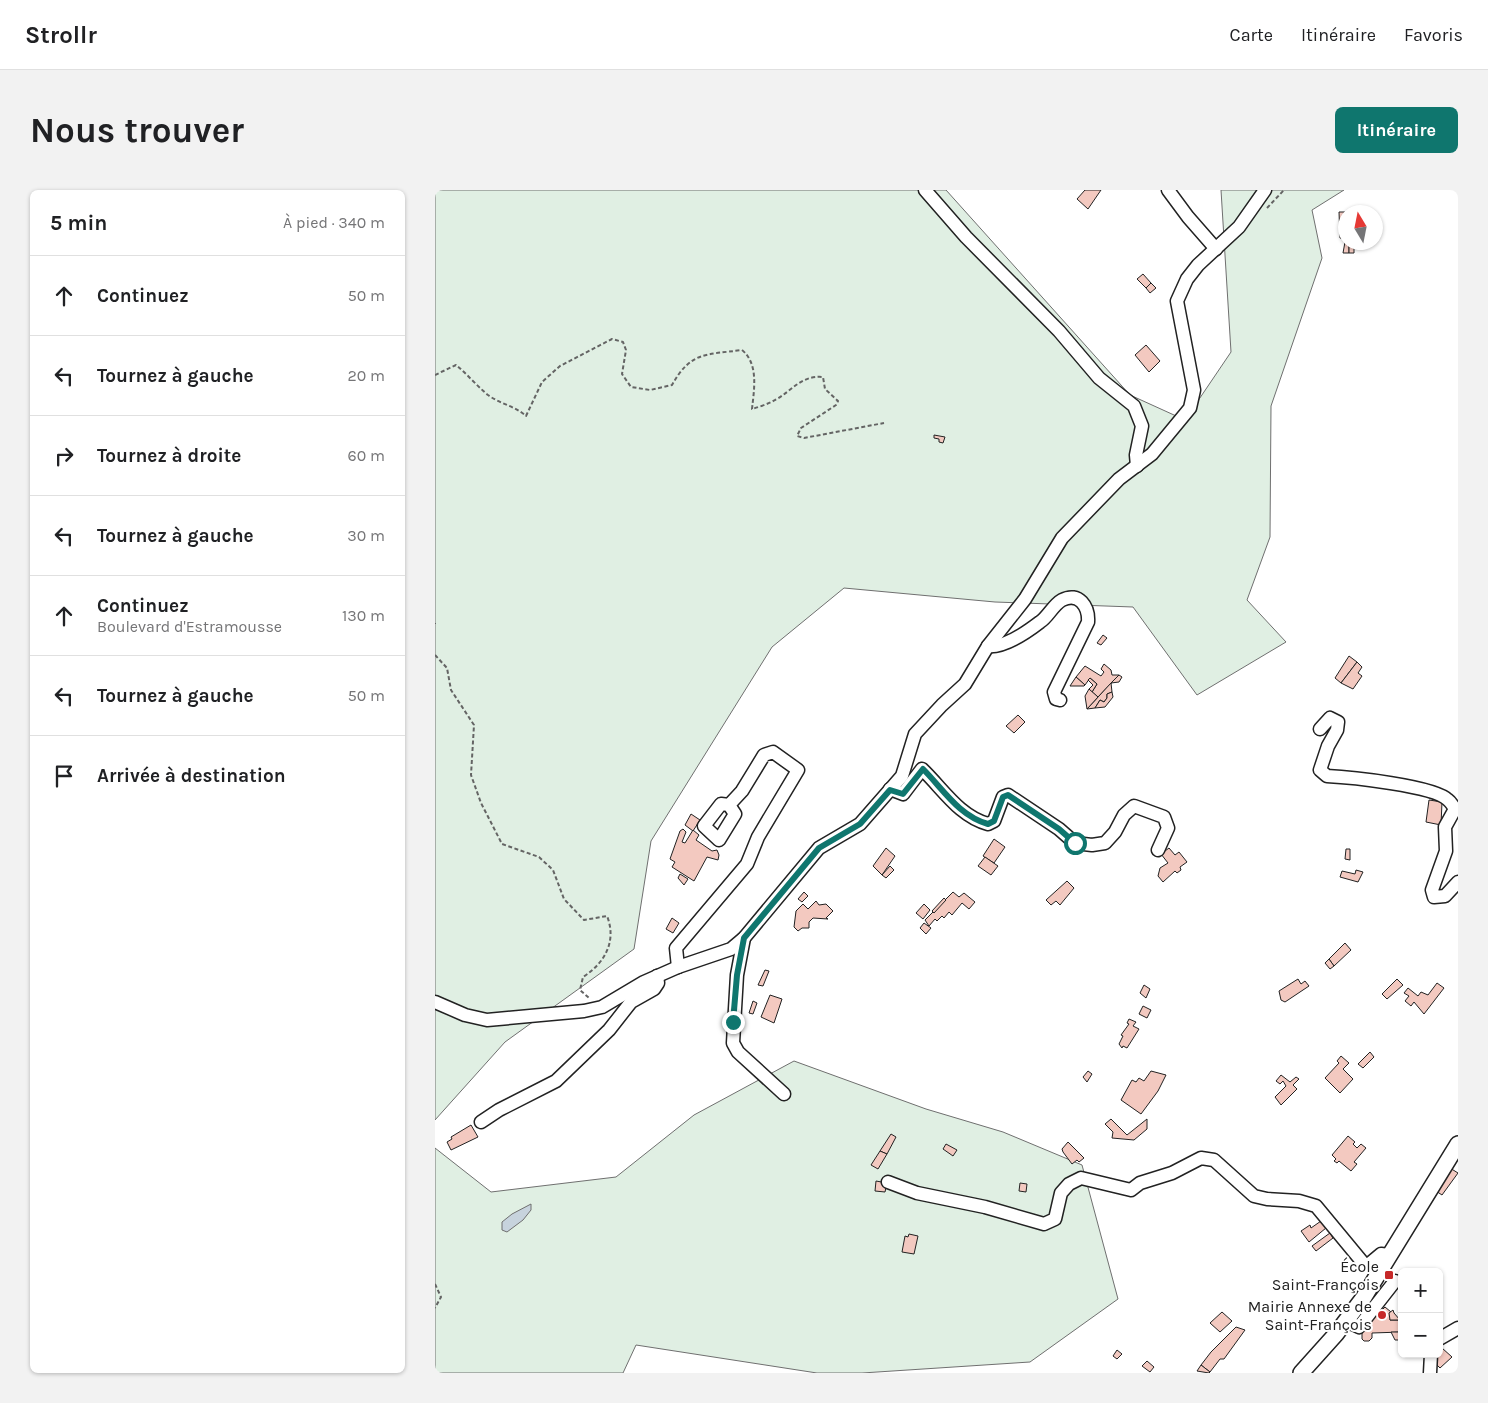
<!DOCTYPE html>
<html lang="fr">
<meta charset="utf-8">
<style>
:root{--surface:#fff;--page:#f2f2f2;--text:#202124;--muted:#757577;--line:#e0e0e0;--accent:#0f766e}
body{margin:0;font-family:Karla,sans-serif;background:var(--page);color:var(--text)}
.controls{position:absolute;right:15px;bottom:15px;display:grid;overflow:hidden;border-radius:8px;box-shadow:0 1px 4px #0004}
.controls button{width:45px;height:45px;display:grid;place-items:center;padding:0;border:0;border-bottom:1px solid var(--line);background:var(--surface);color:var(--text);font:25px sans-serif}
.compass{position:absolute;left:903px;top:15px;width:45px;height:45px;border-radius:50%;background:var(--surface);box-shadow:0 1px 4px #0004;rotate:350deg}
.stop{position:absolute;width:15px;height:15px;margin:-11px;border:4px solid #0f766e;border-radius:50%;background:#fff}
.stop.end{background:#0f766e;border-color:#fff;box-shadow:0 1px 5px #0008}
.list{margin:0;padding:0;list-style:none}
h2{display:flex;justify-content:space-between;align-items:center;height:65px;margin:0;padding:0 20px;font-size:21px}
h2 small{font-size:16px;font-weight:400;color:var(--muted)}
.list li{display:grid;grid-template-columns:32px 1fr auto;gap:15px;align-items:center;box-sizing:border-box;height:80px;padding:0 20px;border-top:1px solid var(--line)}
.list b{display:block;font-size:19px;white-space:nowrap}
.list p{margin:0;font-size:16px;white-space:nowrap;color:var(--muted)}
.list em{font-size:16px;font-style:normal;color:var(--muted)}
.icon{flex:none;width:28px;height:28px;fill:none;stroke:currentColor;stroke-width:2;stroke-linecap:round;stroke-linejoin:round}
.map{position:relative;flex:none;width:1023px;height:1183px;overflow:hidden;border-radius:8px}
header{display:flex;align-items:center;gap:30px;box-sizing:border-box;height:70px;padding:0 25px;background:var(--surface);border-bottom:1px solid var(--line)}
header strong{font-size:24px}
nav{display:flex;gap:28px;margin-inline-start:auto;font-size:18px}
.intro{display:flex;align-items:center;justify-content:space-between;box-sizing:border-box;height:120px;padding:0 30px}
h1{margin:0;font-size:35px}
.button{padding:12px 22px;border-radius:8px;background:var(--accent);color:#fff;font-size:18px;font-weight:700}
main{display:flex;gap:30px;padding:0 30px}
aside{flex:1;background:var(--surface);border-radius:8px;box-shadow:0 1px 4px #0004}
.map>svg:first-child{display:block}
.green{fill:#e0efe3;stroke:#6f6f6f}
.water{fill:#c7d3dd;stroke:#6f6f6f}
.building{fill:#f3c9c0;stroke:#222}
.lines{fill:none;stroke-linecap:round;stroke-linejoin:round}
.minor-casing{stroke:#222;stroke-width:15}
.major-casing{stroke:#222;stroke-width:18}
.path{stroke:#646464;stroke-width:2;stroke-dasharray:4 2.5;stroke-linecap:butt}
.minor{stroke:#fff;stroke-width:12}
.major{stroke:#fff;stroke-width:15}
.route{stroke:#0f766e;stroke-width:6}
.poi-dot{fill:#c62828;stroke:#fff;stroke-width:2}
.labels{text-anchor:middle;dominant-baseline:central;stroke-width:4;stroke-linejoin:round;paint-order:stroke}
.poi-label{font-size:16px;fill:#222;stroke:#fff;text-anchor:end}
</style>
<header>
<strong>Strollr</strong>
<nav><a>Carte</a><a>Itinéraire</a><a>Favoris</a></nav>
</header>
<div class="intro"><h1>Nous trouver</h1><a class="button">Itinéraire</a></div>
<main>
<aside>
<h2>5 min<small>À pied · 340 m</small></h2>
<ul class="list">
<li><svg class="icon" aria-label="ahead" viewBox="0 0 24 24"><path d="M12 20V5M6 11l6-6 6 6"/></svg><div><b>Continuez</b></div><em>50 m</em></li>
<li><svg class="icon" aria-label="left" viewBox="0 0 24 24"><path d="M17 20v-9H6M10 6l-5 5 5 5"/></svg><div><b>Tournez à gauche</b></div><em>20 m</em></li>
<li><svg class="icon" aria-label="right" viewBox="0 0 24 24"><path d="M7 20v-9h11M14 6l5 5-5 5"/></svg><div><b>Tournez à droite</b></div><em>60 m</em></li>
<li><svg class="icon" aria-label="left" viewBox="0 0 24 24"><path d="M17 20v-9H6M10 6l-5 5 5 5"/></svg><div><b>Tournez à gauche</b></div><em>30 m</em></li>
<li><svg class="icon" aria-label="ahead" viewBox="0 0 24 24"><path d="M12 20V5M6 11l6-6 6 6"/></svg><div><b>Continuez</b><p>Boulevard d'Estramousse</p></div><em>130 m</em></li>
<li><svg class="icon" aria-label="left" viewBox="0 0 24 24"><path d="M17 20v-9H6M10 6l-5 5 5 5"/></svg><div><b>Tournez à gauche</b></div><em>50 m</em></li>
<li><svg class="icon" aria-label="arrive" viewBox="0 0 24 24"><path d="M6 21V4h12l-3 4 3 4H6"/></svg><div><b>Arrivée à destination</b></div></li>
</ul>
</aside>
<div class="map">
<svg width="1023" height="1183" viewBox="0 0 1023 1183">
<rect width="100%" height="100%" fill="#fff"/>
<g class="green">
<path d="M 0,0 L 511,0 L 695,205 L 750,230 L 796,162 L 786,0 L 909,0 L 877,20 L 887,68 L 836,216 L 835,347 L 812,410 L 851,452 L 762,505 L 698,417 L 560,412 L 409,398 L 337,457 L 216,651 L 199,759 L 70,852 L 0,930 Z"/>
<path d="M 359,871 L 491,919 L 568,942 L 647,975 L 683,1109 L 595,1172 L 427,1183 L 382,1183 L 201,1155 L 188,1183 L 0,1183 L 0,958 L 56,1002 L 181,987 L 259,925 Z"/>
</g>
<path class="water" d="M 96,1014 L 96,1020 L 88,1030 L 72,1042 L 67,1040 L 67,1032 L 77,1024 Z"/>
<g class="building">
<path d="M 650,0 L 666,0 L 653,19 L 642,9 Z"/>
<path d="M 904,22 L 917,22 L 911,22 L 911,49 L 905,48 Z"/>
<path d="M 910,52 L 914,52 L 914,63 L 908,63 Z"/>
<path d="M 914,52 L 919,53 L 919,63 L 914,63 Z"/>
<path d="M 708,84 L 716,93 L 711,98 L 702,89 Z"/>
<path d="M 716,93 L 721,98 L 715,103 L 711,98 Z"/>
<path d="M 711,155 L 725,171 L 714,182 L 700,165 Z"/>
<path d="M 499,245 L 510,247 L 508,253 L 504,252 L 504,249 L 499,248 Z"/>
<path d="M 668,445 L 672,448 L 666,455 L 662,453 Z"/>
<path d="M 914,466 L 922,472 L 906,493 L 900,488 Z"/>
<path d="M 922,472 L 927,477 L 923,483 L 927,486 L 918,499 L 906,493 Z"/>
<path d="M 669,474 L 676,480 L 677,485 L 684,485 L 663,507 L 657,502 L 662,494 L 655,488 L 650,495 L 641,487 L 650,476 L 666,486 L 669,482 L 666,479 Z"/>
<path d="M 684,485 L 687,487 L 684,492 L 676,493 Z"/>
<path d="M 641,487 L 650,495 L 649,496 L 635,496 Z"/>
<path d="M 655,488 L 662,494 L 657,502 L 654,499 L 658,495 L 653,490 Z"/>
<path d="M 676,493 L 677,502 L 672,504 L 672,508 L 669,512 L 665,510 L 660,518 L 652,519 Z"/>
<path d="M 654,499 L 663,507 L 652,519 L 650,506 Z"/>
<path d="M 677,502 L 678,507 L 670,517 L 660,518 L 665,510 L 669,512 L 672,508 L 672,504 Z"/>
<path d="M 583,525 L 590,532 L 579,543 L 571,536 Z"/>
<path d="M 994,610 L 1007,612 L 1006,635 L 991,632 Z"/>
<path d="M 256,624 L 265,630 L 258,641 L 250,635 Z"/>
<path d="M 248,639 L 251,642 L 247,652 L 250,653 L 258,640 L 264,645 L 261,650 L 277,661 L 282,660 L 284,665 L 283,670 L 272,667 L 259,691 L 237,677 L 240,672 L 235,669 L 245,641 Z"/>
<path d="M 559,649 L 570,657 L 559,673 L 548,666 Z"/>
<path d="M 451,658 L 460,666 L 447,685 L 438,676 Z"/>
<path d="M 734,658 L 740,665 L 744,662 L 752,672 L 745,677 L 746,680 L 742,683 L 740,681 L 728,692 L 723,686 L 725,678 L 733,673 L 726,664 Z"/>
<path d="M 911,659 L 915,659 L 915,670 L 910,669 Z"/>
<path d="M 550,667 L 563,676 L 556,685 L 543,676 Z"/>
<path d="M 455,676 L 459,680 L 451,688 L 447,685 Z"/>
<path d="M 921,680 L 928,682 L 923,692 L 905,687 L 907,681 L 920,684 Z"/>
<path d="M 245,684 L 253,689 L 249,695 L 243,688 Z"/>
<path d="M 632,691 L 639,698 L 625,715 L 621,711 L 616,715 L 611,710 Z"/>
<path d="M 369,702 L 373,706 L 367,712 L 363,709 Z"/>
<path d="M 518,702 L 524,707 L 529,703 L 540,712 L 534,719 L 527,713 L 517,725 L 514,722 L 509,728 L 507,726 L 502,731 L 500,729 L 494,736 L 490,730 Z"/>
<path d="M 509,708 L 511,710 L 499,723 L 497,721 Z"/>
<path d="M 381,711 L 384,715 L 391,714 L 398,721 L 391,728 L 393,729 L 378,728 L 374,732 L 374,738 L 367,738 L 363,741 L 359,737 L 361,721 L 368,714 L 373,719 Z"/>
<path d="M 489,714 L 495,720 L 488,729 L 481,723 Z"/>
<path d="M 237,728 L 244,733 L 238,743 L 231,739 Z"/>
<path d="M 489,733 L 496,738 L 491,744 L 485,738 Z"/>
<path d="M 910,753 L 916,760 L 899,776 L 894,769 Z"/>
<path d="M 894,769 L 899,776 L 895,779 L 890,773 Z"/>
<path d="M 330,780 L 334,781 L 328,796 L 323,795 Z"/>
<path d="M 863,789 L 866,794 L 870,791 L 874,796 L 850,812 L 846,810 L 844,801 Z"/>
<path d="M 962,789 L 968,795 L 952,809 L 947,804 Z"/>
<path d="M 1002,793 L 1009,798 L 989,824 L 979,812 L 976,816 L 970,811 L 974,806 L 969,803 L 973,798 L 983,806 L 986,802 L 993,805 Z"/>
<path d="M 709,795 L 715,799 L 711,808 L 705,803 Z"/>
<path d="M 335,805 L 347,809 L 339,833 L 326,827 Z"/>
<path d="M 318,811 L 322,813 L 318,824 L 314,823 Z"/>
<path d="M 708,816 L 716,820 L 712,828 L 704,824 Z"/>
<path d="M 694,829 L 701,832 L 698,836 L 704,839 L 692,858 L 688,856 L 687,858 L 684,854 L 688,846 L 686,845 L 694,834 L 692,833 Z"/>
<path d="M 935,862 L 939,867 L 928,878 L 923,874 Z"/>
<path d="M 906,866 L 914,873 L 908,879 L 918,889 L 905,903 L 890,888 L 904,873 L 902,871 Z"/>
<path d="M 653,881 L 657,884 L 652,892 L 648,887 Z"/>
<path d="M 716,881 L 731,885 L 723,901 L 706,924 L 686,910 L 697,890 L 701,892 L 704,888 L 709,891 Z"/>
<path d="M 846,885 L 855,892 L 861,887 L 864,889 L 858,895 L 862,899 L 846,915 L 840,907 L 851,896 L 848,891 L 845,894 L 841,891 Z"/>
<path d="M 676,929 L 692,945 L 712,929 L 712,939 L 699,950 L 677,948 L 678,942 L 670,934 Z"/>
<path d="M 36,935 L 43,947 L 16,960 L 12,952 L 17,949 L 16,947 Z"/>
<path d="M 456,944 L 461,947 L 452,964 L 445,961 Z"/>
<path d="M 913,946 L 920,952 L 918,954 L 922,958 L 926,954 L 931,958 L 919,972 L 922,974 L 916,981 L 904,971 L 902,973 L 899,971 L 901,969 L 897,965 Z"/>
<path d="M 633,952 L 649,968 L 644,972 L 642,970 L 637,974 L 628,962 L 627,959 Z"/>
<path d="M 511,954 L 522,960 L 518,966 L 508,959 Z"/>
<path d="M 445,961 L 452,964 L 443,979 L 436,975 Z"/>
<path d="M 1015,978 L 1023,983 L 1007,1005 L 998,999 Z"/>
<path d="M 441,991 L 452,993 L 450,1002 L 440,1001 Z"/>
<path d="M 585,993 L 592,994 L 591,1002 L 584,1001 Z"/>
<path d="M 886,1031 L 891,1038 L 874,1052 L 866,1041 L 875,1035 L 876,1038 Z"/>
<path d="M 895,1043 L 898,1048 L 881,1061 L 877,1056 Z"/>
<path d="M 474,1044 L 483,1046 L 479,1064 L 467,1062 L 470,1046 L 473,1047 Z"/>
<path d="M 950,1117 L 956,1122 L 955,1130 L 966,1130 L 967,1142 L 937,1143 L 937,1148 L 934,1151 L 929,1151 L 927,1149 L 927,1140 Z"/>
<path d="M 958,1120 L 959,1123 L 965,1130 L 955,1130 L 954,1123 Z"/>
<path d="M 787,1122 L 797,1131 L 785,1142 L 775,1133 Z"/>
<path d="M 967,1136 L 967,1150 L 960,1150 L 956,1142 L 967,1142 Z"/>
<path d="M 801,1137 L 810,1140 L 789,1169 L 785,1169 L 775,1182 L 766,1175 L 776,1162 Z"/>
<path d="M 1007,1158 L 1017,1167 L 1005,1178 L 999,1172 L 1001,1164 L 1004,1164 Z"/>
<path d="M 682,1160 L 687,1164 L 682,1169 L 678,1166 Z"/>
<path d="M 712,1171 L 719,1177 L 715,1182 L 707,1176 Z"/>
<path d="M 766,1175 L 775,1182 L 774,1183 L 762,1181 Z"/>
</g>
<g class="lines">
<g class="minor-casing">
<g id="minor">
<path d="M 490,0 L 531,47 L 624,141 L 664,188 L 699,216 L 707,236 L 701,265 L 702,276"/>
<path d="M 733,0 L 753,27 L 781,59"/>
<path d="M 553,456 C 569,458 592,442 605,432 C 613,427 618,415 627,410 C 644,401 654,417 653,432 L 619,502 L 621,509 L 625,510"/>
<path d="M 885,539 L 895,528 L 903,532 L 902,540 L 893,556 L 885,580 L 892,586 C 914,587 1000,596 1013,610 C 1016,612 1018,616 1020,619 L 1010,637 L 1011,661 L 997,700 L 999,707 L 1010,706 L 1023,692"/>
<path d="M 455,599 L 468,604 L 487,579 C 508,599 524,626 553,634 L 559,631 L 568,607 L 573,605 L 624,639 L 640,653 L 657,655 L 670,653 L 680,642 L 689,625 L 699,616 L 729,627 L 733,638 L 723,660"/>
<path d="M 309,748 L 302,785 L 298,853 L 303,862 L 349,904"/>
<path d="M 243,777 L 241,758 L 312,674 L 323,647 L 363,580 L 338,562 L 329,565 L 307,601 L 294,615 L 286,614 L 269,636 L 284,650 L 300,624 L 294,615"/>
<path d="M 0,812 L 30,825 L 52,830 L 149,821 L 167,817 L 209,792 L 243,777 L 296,759 L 309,748 L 384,658 L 425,634 L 467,586 L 480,544 L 507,515 L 530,494 L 553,456 L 590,409 L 627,348 L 684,289 L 717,264 L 755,218 L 759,200 L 742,111 L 752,89 L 763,75 L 804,37 L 830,0"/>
<path d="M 46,932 L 64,920 L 121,891 L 174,840 L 196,812 L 219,799 L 223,793 L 222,786"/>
<path d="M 453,992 L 482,1003 L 550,1017 L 609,1034 L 620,1029 L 626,1003 L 634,994 L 646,988 L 696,1000 L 705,993 L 737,983 L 766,968 L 779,970 L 819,1006 L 832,1009 L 864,1011 L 881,1016 L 929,1074 L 934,1074 L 946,1064 L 953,1065"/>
<path d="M 911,1131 L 924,1137 L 960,1091"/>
<path d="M 1004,1149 L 1023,1138"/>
<path d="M 995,1183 L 996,1164"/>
</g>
</g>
<g class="major-casing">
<path id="major" d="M 866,1183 L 901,1144 L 929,1107 L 1023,954"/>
</g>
<g class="path">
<path d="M 832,18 L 849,0"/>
<path d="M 0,185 L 21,175 C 32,184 42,196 53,205 C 65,214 80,216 91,226 L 107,192 L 125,176 L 177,149 L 188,152 L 191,160 L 187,184 L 196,197 L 215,200 L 237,195 C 256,161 271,165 307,160 C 324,174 319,200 317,219 C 324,217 333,214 340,210 C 357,201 366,185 388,187 L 390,199 L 403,211 L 401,215 L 366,238 L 362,246 L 369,248 L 449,233"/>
<path d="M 0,433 L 0,434"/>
<path d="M 0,465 L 12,478 L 16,500 L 39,535 L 36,585 L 46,613 L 67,654 L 104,667 L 118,680 L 129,709 L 149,730 L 172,726 C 182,751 170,773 148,787 L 145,800 L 154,808"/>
<path d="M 0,1094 L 6,1107 L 0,1118"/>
<path d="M 0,1182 L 1,1183"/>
</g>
<use href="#minor" class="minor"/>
<use href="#major" class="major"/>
</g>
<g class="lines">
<path class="route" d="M 298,832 L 302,785 L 309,748 L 384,658 L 425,634 L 455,600 L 468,604 L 488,579 C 508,599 524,626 553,634 L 559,631 L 568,607 L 573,605 L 624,639 L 640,653"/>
</g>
<g class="poi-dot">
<rect x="949" y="1080" width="10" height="10" rx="2.5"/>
<circle cx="947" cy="1125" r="5"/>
</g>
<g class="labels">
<g class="poi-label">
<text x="944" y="1076">École<tspan x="944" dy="18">Saint-François</tspan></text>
<text x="937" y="1116">Mairie Annexe de<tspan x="937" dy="18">Saint-François</tspan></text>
</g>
</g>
</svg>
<div class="controls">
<button>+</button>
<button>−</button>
</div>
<svg class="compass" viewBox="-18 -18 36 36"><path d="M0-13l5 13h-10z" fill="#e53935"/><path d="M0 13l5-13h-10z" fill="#757577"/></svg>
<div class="stop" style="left:640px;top:653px"></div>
<div class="stop end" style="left:298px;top:832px"></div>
</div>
</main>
